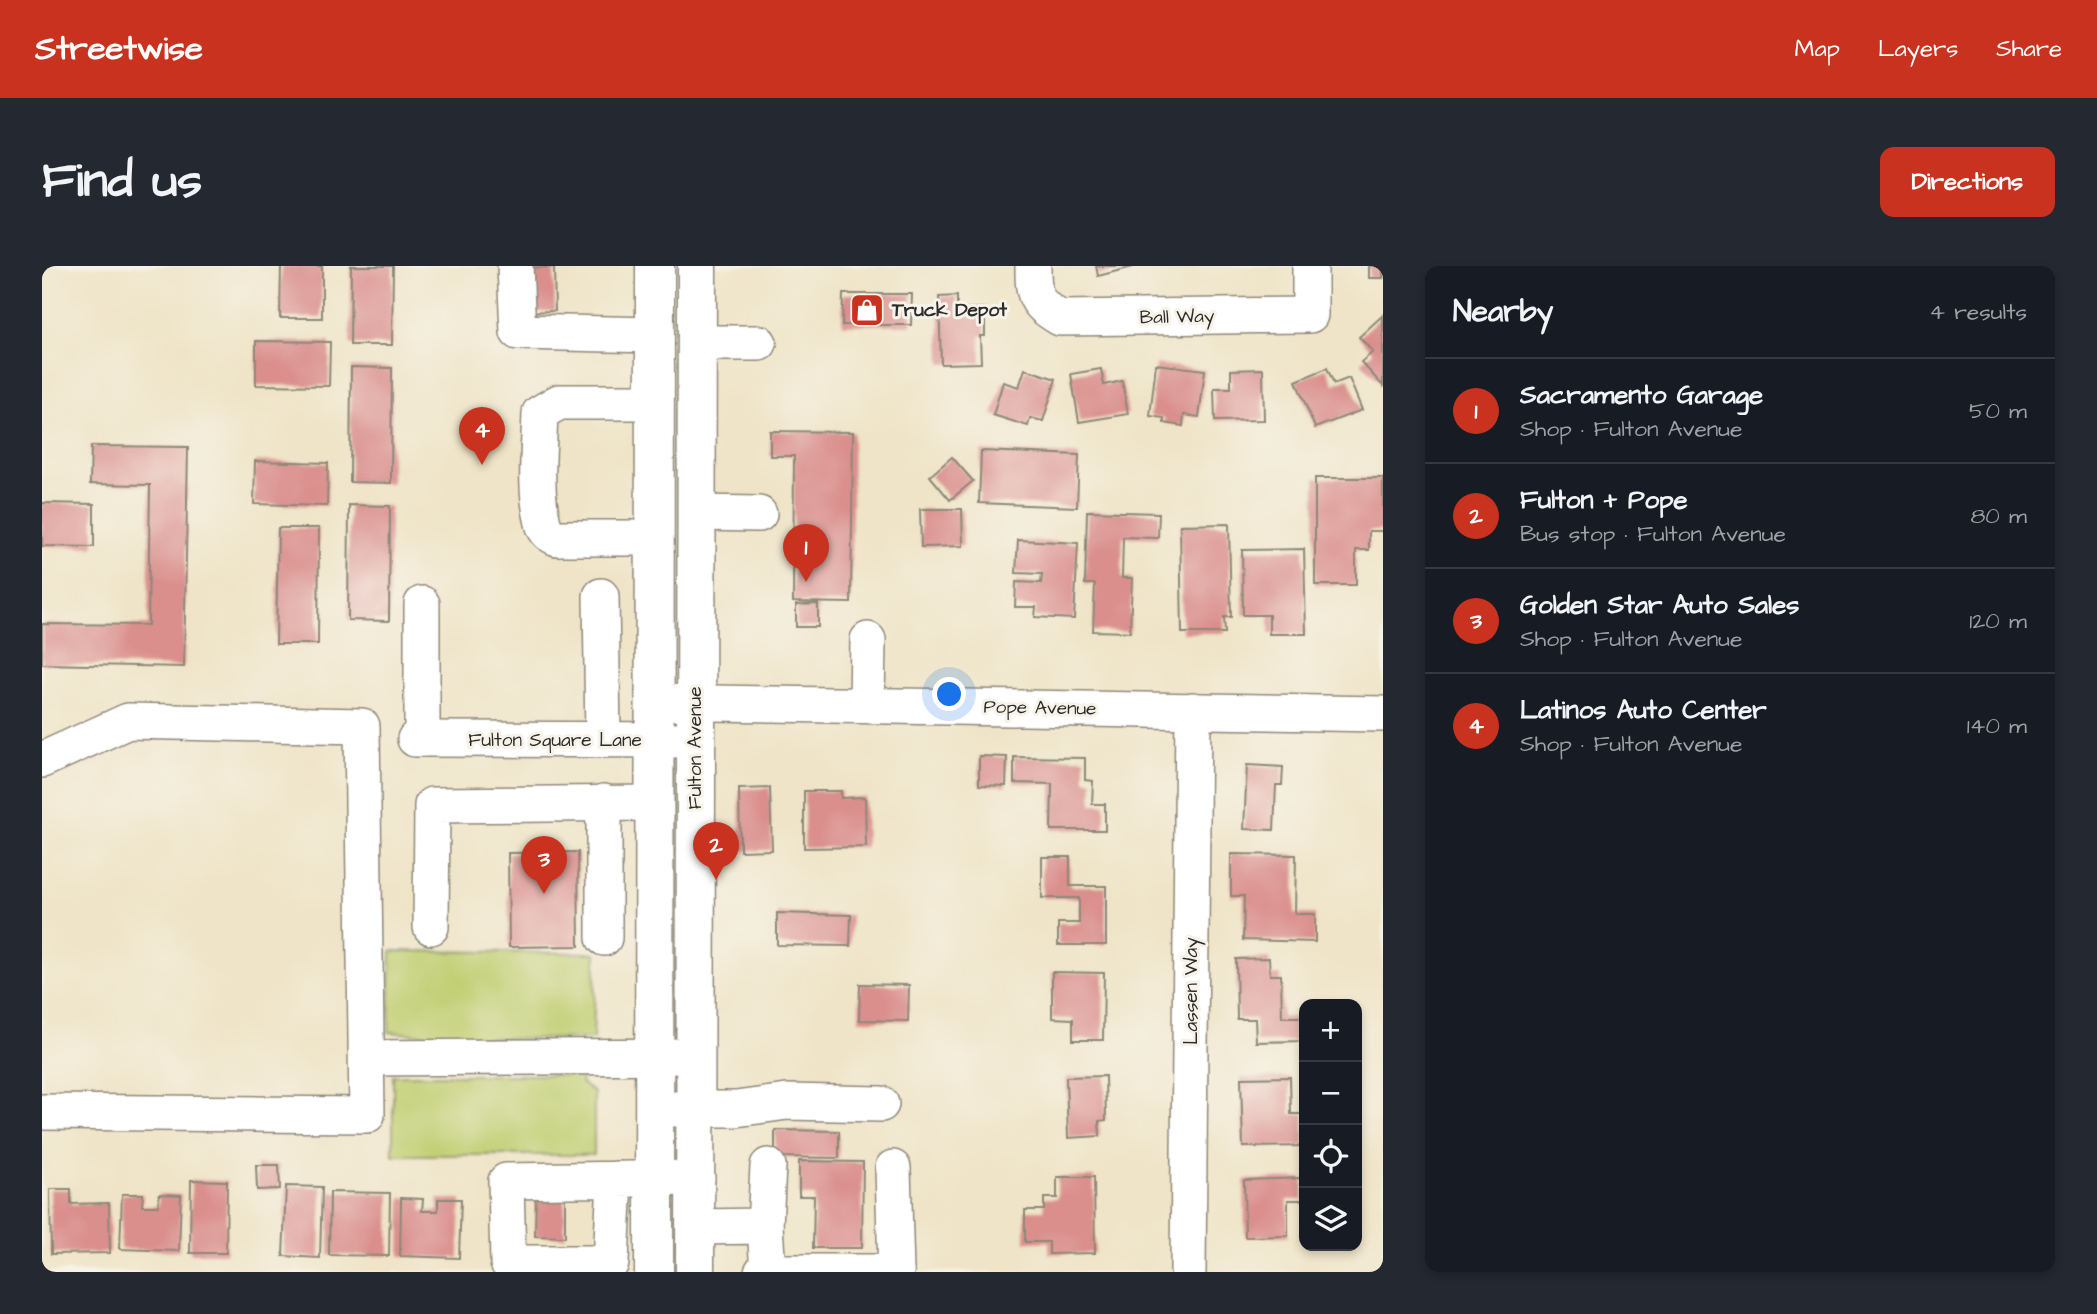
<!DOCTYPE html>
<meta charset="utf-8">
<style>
:root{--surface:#171b24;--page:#242831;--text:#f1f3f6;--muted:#9ea1a6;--line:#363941;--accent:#c8321e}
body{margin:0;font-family:"Architects Daughter",sans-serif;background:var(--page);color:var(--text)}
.controls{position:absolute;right:21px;bottom:21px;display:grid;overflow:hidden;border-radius:14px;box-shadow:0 4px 10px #0003}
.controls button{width:63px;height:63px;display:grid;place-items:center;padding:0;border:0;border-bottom:2px solid var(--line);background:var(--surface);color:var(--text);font:35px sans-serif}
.you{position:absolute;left:908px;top:429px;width:24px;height:24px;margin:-18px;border:5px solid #fff;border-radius:50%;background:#1a73e8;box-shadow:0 0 0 10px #1a73e833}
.badge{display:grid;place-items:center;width:46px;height:46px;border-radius:50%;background:var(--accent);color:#fff;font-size:23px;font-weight:700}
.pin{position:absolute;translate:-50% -58px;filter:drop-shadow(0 2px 4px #0008)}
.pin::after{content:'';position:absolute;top:37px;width:24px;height:21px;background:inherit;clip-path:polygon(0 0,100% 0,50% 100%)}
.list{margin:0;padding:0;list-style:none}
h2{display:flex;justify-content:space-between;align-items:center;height:91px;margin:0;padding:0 28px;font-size:30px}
h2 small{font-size:23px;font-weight:400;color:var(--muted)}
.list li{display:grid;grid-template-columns:46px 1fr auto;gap:21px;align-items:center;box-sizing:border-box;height:105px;padding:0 28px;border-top:2px solid var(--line)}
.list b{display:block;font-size:26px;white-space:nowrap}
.list p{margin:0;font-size:23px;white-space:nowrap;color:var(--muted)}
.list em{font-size:23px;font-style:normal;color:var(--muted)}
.icon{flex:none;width:38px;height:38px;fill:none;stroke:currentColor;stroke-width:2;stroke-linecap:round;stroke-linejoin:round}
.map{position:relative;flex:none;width:1341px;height:1006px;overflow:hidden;border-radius:14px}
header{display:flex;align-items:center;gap:42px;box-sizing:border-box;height:98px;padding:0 35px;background:var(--accent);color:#fff}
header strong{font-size:33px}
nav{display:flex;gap:38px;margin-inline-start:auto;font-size:24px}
.intro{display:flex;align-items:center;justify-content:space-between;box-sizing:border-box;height:168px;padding:0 42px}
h1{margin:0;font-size:49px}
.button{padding:18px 32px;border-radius:14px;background:var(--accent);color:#fff;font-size:24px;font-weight:700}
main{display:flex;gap:42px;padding:0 42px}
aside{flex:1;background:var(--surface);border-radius:14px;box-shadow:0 4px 10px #0003}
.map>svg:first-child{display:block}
.green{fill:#c0ce70;stroke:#767c4e;stroke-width:2}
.building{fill:#da8f8d}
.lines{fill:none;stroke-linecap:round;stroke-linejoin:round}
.minor-casing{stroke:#8d8879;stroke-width:38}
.major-casing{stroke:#8d8879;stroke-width:41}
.minor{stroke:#fff;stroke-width:35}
.major{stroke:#fff;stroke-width:38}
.labels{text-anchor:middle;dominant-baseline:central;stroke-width:6;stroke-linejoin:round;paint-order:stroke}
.poi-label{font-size:19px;font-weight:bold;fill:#2b2b2b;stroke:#f7f3e8;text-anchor:start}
.street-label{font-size:19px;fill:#2b2b2b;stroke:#f7f3e8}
</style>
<header>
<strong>Streetwise</strong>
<nav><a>Map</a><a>Layers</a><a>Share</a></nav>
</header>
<div class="intro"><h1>Find us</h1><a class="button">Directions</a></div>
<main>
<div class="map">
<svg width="1341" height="1006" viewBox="0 0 1341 1006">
<rect width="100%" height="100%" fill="#f7f3e8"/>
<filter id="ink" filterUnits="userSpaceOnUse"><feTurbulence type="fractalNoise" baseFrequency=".0143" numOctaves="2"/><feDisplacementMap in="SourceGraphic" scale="14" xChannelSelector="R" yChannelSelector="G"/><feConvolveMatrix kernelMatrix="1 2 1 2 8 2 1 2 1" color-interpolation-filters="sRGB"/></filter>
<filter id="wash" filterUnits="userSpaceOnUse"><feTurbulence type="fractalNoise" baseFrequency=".00686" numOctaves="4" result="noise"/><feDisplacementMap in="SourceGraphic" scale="28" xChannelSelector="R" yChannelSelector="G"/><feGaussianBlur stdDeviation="1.57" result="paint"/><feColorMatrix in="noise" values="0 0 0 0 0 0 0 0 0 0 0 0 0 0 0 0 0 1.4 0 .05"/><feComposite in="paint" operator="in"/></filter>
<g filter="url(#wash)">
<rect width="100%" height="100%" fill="#efe4c7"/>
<g class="green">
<path d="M 349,685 L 554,687 L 551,773 L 421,772 L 347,766 Z"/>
<path d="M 351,809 L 539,809 L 539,817 L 552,827 L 552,889 L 351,889 Z"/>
</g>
<g id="blocks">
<g class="building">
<path d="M 239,0 L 280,0 L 280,52 L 238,52 Z"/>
<path d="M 309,0 L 351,0 L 350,79 L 308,79 Z"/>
<path d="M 1054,0 L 1091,0 L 1091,1 L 1056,10 Z"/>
<rect x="1327" y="0" width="14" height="12"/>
<path d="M 512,1 L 513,45 L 483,46 L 482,2 Z"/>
<path d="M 801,28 L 870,28 L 869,59 L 800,59 Z"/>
<path d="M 915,30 L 915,43 L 943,42 L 943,70 L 938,70 L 939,97 L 899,98 L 897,31 Z"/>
<path d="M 1341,49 L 1341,120 L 1319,96 L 1331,86 L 1317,71 Z"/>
<path d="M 214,75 L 288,76 L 287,120 L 214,119 Z"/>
<path d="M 1114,98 L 1163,104 L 1157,151 L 1142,149 L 1141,160 L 1122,157 L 1122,152 L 1108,150 Z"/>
<path d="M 309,101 L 350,102 L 349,217 L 308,216 Z"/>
<path d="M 1285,102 L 1292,118 L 1307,112 L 1320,144 L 1273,162 L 1254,115 Z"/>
<path d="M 983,103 L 1014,113 L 1001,155 L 988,152 L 986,160 L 951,149 L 961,116 L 977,121 Z"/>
<path d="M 1059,103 L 1062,119 L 1080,115 L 1086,148 L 1037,156 L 1029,108 Z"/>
<path d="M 1221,103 L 1222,154 L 1173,155 L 1172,122 L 1189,122 L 1189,104 Z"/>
<path d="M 728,165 L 811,166 L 809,337 L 751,336 L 752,190 L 728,190 Z"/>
<path d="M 49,180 L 146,181 L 142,401 L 0,398 L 0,358 L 106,359 L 108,219 L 48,218 Z"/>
<path d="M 939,185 L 1037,189 L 1035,241 L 937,237 Z"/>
<path d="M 910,191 L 931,215 L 908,234 L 888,210 Z"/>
<path d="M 213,195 L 286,197 L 285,240 L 212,238 Z"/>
<path d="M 1273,212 L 1341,212 L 1341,265 L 1327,265 L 1327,284 L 1314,284 L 1314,319 L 1273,319 Z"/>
<path d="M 0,237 L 52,238 L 52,281 L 0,280 Z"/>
<path d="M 307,239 L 348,240 L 347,355 L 306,354 Z"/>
<path d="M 878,243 L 920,243 L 921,280 L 879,281 Z"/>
<path d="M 1045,245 L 1117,247 L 1116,272 L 1081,271 L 1080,312 L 1090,312 L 1088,366 L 1051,365 L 1053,318 L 1043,318 Z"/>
<path d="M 1187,258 L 1189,351 L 1182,351 L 1183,367 L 1140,367 L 1138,259 Z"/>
<path d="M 236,262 L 277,262 L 276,378 L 234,378 Z"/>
<path d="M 976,274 L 1036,277 L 1032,353 L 993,351 L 994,341 L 973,341 L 974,316 L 999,317 L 1000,308 L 974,307 Z"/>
<path d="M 1262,283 L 1264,368 L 1227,368 L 1227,349 L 1201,349 L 1200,284 Z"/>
<path d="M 776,338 L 776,361 L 754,361 L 754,339 Z"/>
<path d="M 937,490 L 965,491 L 964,520 L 937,519 Z"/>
<path d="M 972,491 L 1043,492 L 1043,514 L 1051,515 L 1050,538 L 1063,538 L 1063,564 L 1009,564 L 1010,518 L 972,517 Z"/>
<path d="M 1205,499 L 1241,501 L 1240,519 L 1234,519 L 1232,564 L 1202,563 Z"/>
<path d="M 728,522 L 730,584 L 698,585 L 697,523 Z"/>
<path d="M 762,525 L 799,525 L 799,532 L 823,531 L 824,581 L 762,582 Z"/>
<path d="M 536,586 L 537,680 L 467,681 L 466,587 Z"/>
<path d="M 1189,588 L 1254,589 L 1253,648 L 1273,648 L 1273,676 L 1201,674 L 1202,630 L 1189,630 Z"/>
<path d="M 1000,591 L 1028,591 L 1028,620 L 1064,620 L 1064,679 L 1016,679 L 1016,657 L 1037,657 L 1037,632 L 1000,632 Z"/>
<path d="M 735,647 L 809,649 L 808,680 L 735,679 Z"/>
<path d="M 1227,692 L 1228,709 L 1239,709 L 1240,751 L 1262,751 L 1262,775 L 1214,776 L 1213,753 L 1195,753 L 1194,693 Z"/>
<path d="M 1010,706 L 1062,707 L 1061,774 L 1031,774 L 1031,753 L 1010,752 Z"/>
<path d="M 818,718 L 867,719 L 866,755 L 817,754 Z"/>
<path d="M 1063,810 L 1064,854 L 1057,855 L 1058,870 L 1026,872 L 1024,811 Z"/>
<path d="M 1248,811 L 1249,848 L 1262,848 L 1262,880 L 1201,881 L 1199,812 Z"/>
<path d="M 733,864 L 797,865 L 797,892 L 733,891 Z"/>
<path d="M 757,895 L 821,896 L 820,982 L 771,982 L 772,930 L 757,930 Z"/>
<path d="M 214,899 L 237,899 L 238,923 L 215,924 Z"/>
<path d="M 1015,911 L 1052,911 L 1053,987 L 1007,988 L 1007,976 L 983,976 L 983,944 L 1002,944 L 1002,932 L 1015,932 Z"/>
<path d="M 1261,912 L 1261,934 L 1246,934 L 1246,970 L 1203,971 L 1202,914 Z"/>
<path d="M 149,914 L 185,915 L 184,987 L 148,987 Z"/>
<path d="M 244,920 L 280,921 L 278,992 L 241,990 Z"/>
<path d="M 8,923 L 29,923 L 29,938 L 67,937 L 68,987 L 9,988 Z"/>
<path d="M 494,923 L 523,923 L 523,971 L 493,970 Z"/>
<path d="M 288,926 L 348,927 L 347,990 L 287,989 Z"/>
<path d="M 80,928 L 101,928 L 100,940 L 116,940 L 117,928 L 139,929 L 137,985 L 78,983 Z"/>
<path d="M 359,932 L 381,933 L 380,945 L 396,945 L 396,933 L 419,933 L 417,992 L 358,990 Z"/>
</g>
</g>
</g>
<g filter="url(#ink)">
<use href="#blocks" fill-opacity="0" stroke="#8d8879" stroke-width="2"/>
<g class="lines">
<g class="minor-casing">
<g id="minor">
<path d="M 473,0 L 476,66 L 613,69"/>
<path d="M 991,0 C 991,29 992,37 1018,52 L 1268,49 L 1268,0"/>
<path d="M 655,77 L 717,77"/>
<path d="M 654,247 L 717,248"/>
<path d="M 613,272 L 515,272 C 508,269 503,266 501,257 C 492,223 497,182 498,147 L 517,136 L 613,136"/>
<path d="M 559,330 L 561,474"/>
<path d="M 380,338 L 380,473"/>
<path d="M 612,436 L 1341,448"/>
<path d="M 825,439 L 826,374"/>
<path d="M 373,473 L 653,474"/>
<path d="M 0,494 L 86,455 L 320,460 L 325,849 L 0,846"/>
<path d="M 562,536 L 562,672"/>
<path d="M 389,661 L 390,539 L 612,537"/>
<path d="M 325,792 L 654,790"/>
<path d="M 612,843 L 694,843 L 745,836 L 839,838"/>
<path d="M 851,902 L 854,1005"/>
<path d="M 573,913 L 569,997 L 466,997 L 464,915 L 655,912"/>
<path d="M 723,960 L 726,900"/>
<path d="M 654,961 L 723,960 L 726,1006"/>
<path d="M 720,1006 L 854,1006"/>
<path d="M 1146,1006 L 1151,444"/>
</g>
</g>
<g class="major-casing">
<g id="major">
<path d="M 612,1006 L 613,0"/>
<path d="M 653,1006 L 655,0"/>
</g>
</g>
<use href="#minor" class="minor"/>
<use href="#major" class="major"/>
</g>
</g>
<defs>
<g id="shop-square" transform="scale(1.75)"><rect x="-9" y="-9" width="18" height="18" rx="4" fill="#c8321e" stroke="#f7f3e8"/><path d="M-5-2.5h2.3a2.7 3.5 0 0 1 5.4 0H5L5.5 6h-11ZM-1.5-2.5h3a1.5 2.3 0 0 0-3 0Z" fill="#fff"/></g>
</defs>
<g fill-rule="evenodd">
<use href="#shop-square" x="825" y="44"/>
</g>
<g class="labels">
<g class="poi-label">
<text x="850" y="44">Truck Depot</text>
</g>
<g class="street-label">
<text transform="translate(1135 51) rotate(-1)">Ball Way</text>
<text transform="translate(998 442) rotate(1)">Pope Avenue</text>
<text x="513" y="474">Fulton Square Lane</text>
<text transform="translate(653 482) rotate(-90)">Fulton Avenue</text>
<text transform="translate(1149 725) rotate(-90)">Lassen Way</text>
</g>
</g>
</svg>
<div class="controls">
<button>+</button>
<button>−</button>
<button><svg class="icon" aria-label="locate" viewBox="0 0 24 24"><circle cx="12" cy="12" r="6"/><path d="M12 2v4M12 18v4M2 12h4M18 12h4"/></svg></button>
<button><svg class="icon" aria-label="layers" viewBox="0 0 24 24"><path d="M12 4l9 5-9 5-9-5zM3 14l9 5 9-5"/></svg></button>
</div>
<div class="you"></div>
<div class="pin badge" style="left:764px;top:316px">1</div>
<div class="pin badge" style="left:674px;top:614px">2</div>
<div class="pin badge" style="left:502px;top:628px">3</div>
<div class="pin badge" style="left:440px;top:199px">4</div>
</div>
<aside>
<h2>Nearby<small>4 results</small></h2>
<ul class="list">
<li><span class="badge">1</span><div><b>Sacramento Garage</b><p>Shop · Fulton Avenue</p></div><em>50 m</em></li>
<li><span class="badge">2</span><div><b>Fulton + Pope</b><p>Bus stop · Fulton Avenue</p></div><em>80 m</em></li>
<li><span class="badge">3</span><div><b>Golden Star Auto Sales</b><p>Shop · Fulton Avenue</p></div><em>120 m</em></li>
<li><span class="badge">4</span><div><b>Latinos Auto Center</b><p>Shop · Fulton Avenue</p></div><em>140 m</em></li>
</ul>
</aside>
</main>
